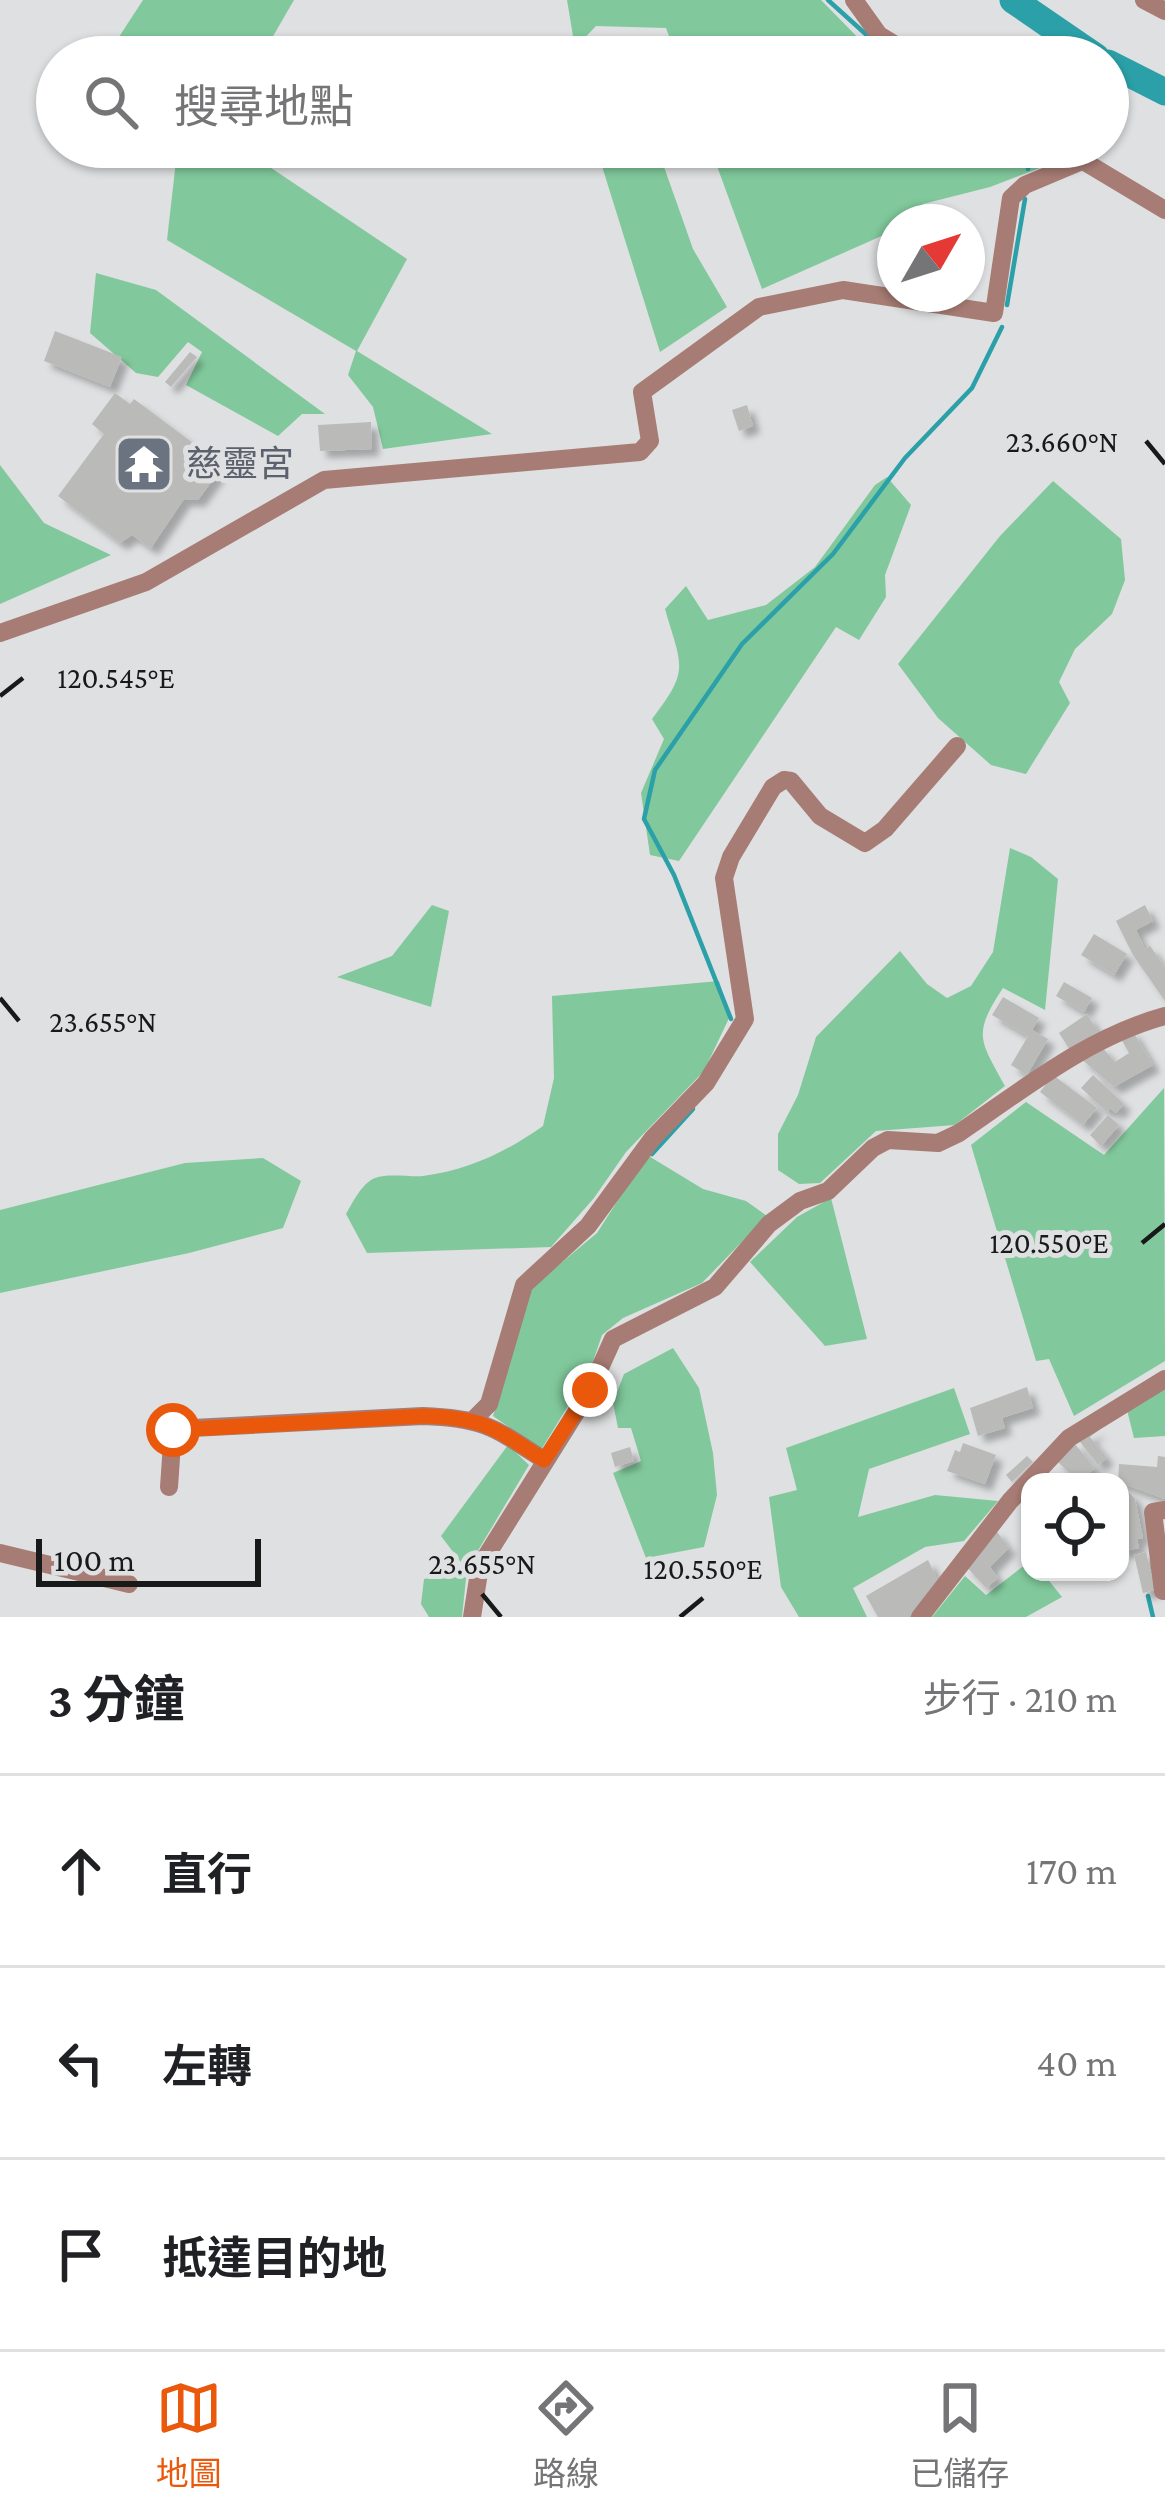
<!DOCTYPE html>
<html lang="zh-TW">
<meta charset="utf-8">
<style>
:root{--surface:#fff;--page:#f2f2f2;--text:#202124;--muted:#757577;--line:#e0e0e0;--accent:#ea580c}
body{margin:0;font-family:"Crimson Pro","Noto Sans TC",serif;background:var(--page);color:var(--text)}
.controls{position:absolute;right:36px;bottom:36px;display:grid;overflow:hidden;border-radius:24px;box-shadow:0 3px 9px #0004}
.controls button{width:108px;height:108px;display:grid;place-items:center;padding:0;border:0;border-bottom:3px solid var(--line);background:var(--surface);color:var(--text);font:60px sans-serif}
.compass{position:absolute;left:877px;top:204px;width:108px;height:108px;border-radius:50%;background:var(--surface);box-shadow:0 3px 9px #0004;rotate:51deg}
.scale{position:absolute;left:36px;bottom:30px;width:225px;box-sizing:border-box;padding-left:12px;border:6px solid #181919;border-top:0;font-size:33px;line-height:42px;white-space:nowrap;color:#181919;-webkit-text-stroke:9px #dfe0e1;paint-order:stroke}
.stop{position:absolute;width:36px;height:36px;margin:-27px;border:9px solid #ea580c;border-radius:50%;background:#fff}
.stop.end{background:#ea580c;border-color:#fff;box-shadow:0 3px 12px #0008}
.list{margin:0;padding:0;list-style:none}
h2{display:flex;justify-content:space-between;align-items:center;height:156px;margin:0;padding:0 48px;font-size:51px}
h2 small{font-size:39px;font-weight:400;color:var(--muted)}
.list li{display:grid;grid-template-columns:78px 1fr auto;gap:36px;align-items:center;box-sizing:border-box;height:192px;padding:0 48px;border-top:3px solid var(--line)}
.list b{display:block;font-size:45px;white-space:nowrap}
.list em{font-size:39px;font-style:normal;color:var(--muted)}
.icon{flex:none;width:66px;height:66px;fill:none;stroke:currentColor;stroke-width:2;stroke-linecap:round;stroke-linejoin:round}
.map{position:relative;flex:none;width:1165px;height:1617px;overflow:hidden}
.search{position:absolute;background:var(--surface);box-shadow:0 3px 9px #0004;left:36px;right:36px;top:36px;height:132px;display:flex;align-items:center;gap:30px;box-sizing:border-box;padding:0 42px;border-radius:66px;color:var(--muted);font-size:45px}
.sheet{height:732px;background:var(--surface)}
nav{display:flex;justify-content:space-around;align-items:center;box-sizing:border-box;height:168px;border-top:3px solid var(--line);background:var(--surface);font-size:33px;color:var(--muted)}
nav a{display:grid;justify-items:center;gap:6px}
nav .on{color:var(--accent)}
.map>svg:first-child{display:block}
.green{fill:#81c99c}
.lines{fill:none;stroke-linecap:round;stroke-linejoin:round}
.stream{stroke:#2ba0a8;stroke-width:4.5}
.river{stroke:#2ba0a8;stroke-width:27}
.building{fill:#babab9;filter:url(#shadow)}
.street{stroke:#a77c74;stroke-width:18}
.route{stroke:#ea580c;stroke-width:15}
.ticks{fill:none;stroke:#181919;stroke-width:4.5}
.labels{text-anchor:middle;dominant-baseline:central;stroke-width:10;stroke-linejoin:round;paint-order:stroke}
.worship-label{font-size:36px;fill:#5b616d;stroke:#dfe0e1;text-anchor:start}
.ticks-label{font-size:30px;text-anchor:middle;fill:#181919;stroke:#dfe0e1;stroke-width:10;stroke-linejoin:round;paint-order:stroke}
</style>
<div class="map">
<svg width="1165" height="1617" viewBox="0 0 1165 1617">
<defs>
<filter id="shadow"><feDropShadow dx="7" dy="7" stdDeviation="3" flood-color="#0004"/></filter>
</defs>
<rect width="100%" height="100%" fill="#dfe0e1"/>
<g class="green">
<path d="M 143,0 L 294,0 L 261,57 L 153,57 L 117,40 Z"/>
<path d="M 567,0 L 821,0 L 877,57 L 677,57 L 666,28 L 596,26 L 575,48 Z"/>
<path d="M 150,147 L 240,147 L 407,259 L 357,351 L 492,434 L 383,449 L 373,407 L 348,375 L 356,351 L 167,240 L 176,161 L 145,152 Z"/>
<path d="M 596,147 L 657,147 L 693,249 L 727,307 L 660,352 Z"/>
<path d="M 710,147 L 1028,147 L 1058,161 L 990,187 L 923,204 L 917,222 L 895,222 L 895,230 L 762,289 Z"/>
<path d="M 96,273 L 156,290 L 325,414 L 302,414 L 278,436 L 186,385 L 202,352 L 188,342 L 158,377 L 136,373 L 90,333 Z"/>
<path d="M 0,465 L 44,523 L 111,555 L 0,604 Z"/>
<path d="M 887,477 L 911,505 L 885,575 L 886,597 L 859,640 L 836,627 L 679,861 L 650,855 L 641,793 L 664,739 L 652,719 C 690,669 682,668 665,609 L 686,586 L 708,620 L 766,605 L 815,567 L 875,485 Z"/>
<path d="M 1053,481 L 1121,539 L 1125,580 L 1112,614 L 1075,649 L 1059,682 L 1070,703 L 1026,774 L 991,765 L 938,718 L 898,664 L 1000,536 Z"/>
<path d="M 1010,848 L 1031,857 L 1058,879 L 1045,1010 L 1003,988 C 972,1035 980,1040 1005,1086 L 955,1125 L 876,1131 L 820,1183 L 799,1184 L 778,1170 L 778,1134 L 798,1095 L 816,1037 L 900,951 L 927,984 L 947,998 L 971,986 L 993,952 Z"/>
<path d="M 432,905 L 449,911 L 431,1007 L 337,977 L 392,956 Z"/>
<path d="M 719,981 L 730,1016 L 704,1071 L 626,1152 L 594,1198 L 551,1247 L 367,1253 L 346,1214 C 353,1202 362,1183 375,1178 C 388,1173 409,1177 423,1176 C 469,1170 506,1152 543,1126 L 554,1078 L 552,996 Z"/>
<path d="M 1164,1088 L 1165,1361 L 1074,1416 L 1049,1359 L 1036,1361 L 971,1145 L 1026,1102 L 1104,1155 Z"/>
<path d="M 647,1155 L 703,1189 L 746,1201 L 767,1216 L 702,1283 L 623,1318 L 602,1335 L 590,1370 L 541,1450 L 493,1416 L 531,1288 L 597,1233 Z"/>
<path d="M 263,1158 L 301,1181 L 283,1228 L 189,1253 L 0,1293 L 0,1210 L 185,1163 Z"/>
<path d="M 831,1198 L 867,1339 L 825,1346 L 750,1262 L 797,1217 Z"/>
<path d="M 673,1348 L 699,1388 L 713,1453 L 717,1495 L 704,1547 L 646,1558 L 613,1473 L 641,1461 L 631,1428 L 618,1428 L 613,1403 L 624,1374 Z"/>
<path d="M 1165,1384 L 1165,1436 L 1134,1438 L 1127,1410 Z"/>
<path d="M 954,1388 L 970,1434 L 869,1469 L 858,1517 L 935,1495 L 998,1501 L 964,1541 L 925,1547 L 853,1588 L 867,1617 L 799,1617 L 781,1587 L 769,1497 L 797,1490 L 786,1448 Z"/>
<path d="M 508,1445 L 529,1465 L 467,1569 L 462,1617 L 429,1617 L 421,1604 L 424,1579 L 466,1569 L 441,1536 Z"/>
<path d="M 1030,1561 L 1030,1572 L 1042,1572 L 1062,1597 L 1026,1617 L 932,1617 L 965,1576 L 986,1595 Z"/>
</g>
<g class="lines">
<g class="stream">
<path d="M 828,0 L 891,57"/>
<path d="M 1028,169 L 1029,147"/>
<path d="M 1007,305 L 1025,199"/>
<path d="M 731,1019 L 674,875 L 644,819 L 655,770 L 742,644 L 833,554 L 905,458 L 972,388 L 1002,327"/>
<path d="M 652,1154 L 693,1109"/>
<path d="M 1148,1596 L 1153,1617"/>
</g>
<g class="river">
<path d="M 1013,0 L 1096,57"/>
<path d="M 1108,63 L 1165,92"/>
</g>
</g>
<g class="building">
<path d="M 55,331 L 122,357 L 110,387 L 44,361 Z"/>
<path d="M 190,352 L 197,357 L 171,387 L 165,382 Z"/>
<path d="M 115,393 L 130,404 L 134,399 L 201,449 L 196,456 L 218,473 L 198,500 L 184,499 L 151,548 L 132,535 L 120,543 L 58,496 L 104,434 L 92,424 Z"/>
<path d="M 747,405 L 753,426 L 739,431 L 732,410 Z"/>
<path d="M 371,422 L 372,449 L 320,451 L 318,425 Z"/>
<path d="M 1145,905 L 1153,921 L 1136,930 L 1145,949 L 1150,946 L 1165,967 L 1165,1001 L 1133,955 L 1116,921 Z"/>
<path d="M 1094,934 L 1127,954 L 1114,975 L 1081,955 Z"/>
<path d="M 1064,982 L 1092,998 L 1084,1012 L 1056,996 Z"/>
<path d="M 1003,997 L 1039,1018 L 1032,1030 L 1048,1039 L 1027,1075 L 1011,1065 L 1028,1036 L 992,1015 Z"/>
<path d="M 1087,1014 L 1098,1032 L 1070,1050 L 1059,1033 Z"/>
<path d="M 1132,1030 L 1153,1065 L 1114,1087 L 1080,1058 L 1101,1046 L 1115,1062 L 1129,1053 L 1120,1037 Z"/>
<path d="M 1053,1075 L 1097,1108 L 1083,1125 L 1040,1092 Z"/>
<path d="M 1093,1075 L 1124,1104 L 1116,1113 L 1110,1108 L 1107,1112 L 1081,1088 Z"/>
<path d="M 1108,1115 L 1119,1125 L 1101,1146 L 1090,1135 Z"/>
<path d="M 1027,1387 L 1033,1408 L 1002,1418 L 1005,1428 L 978,1436 L 970,1408 Z"/>
<path d="M 1100,1429 L 1090,1437 L 1107,1458 L 1098,1465 L 1077,1438 Z"/>
<path d="M 963,1443 L 996,1455 L 985,1484 L 947,1471 L 955,1450 L 960,1452 Z"/>
<path d="M 1074,1443 L 1095,1468 L 1079,1482 L 1055,1459 Z"/>
<path d="M 630,1447 L 634,1461 L 615,1467 L 611,1453 Z"/>
<path d="M 1027,1456 L 1033,1462 L 1012,1482 L 1006,1475 Z"/>
<path d="M 1158,1456 L 1165,1457 L 1165,1499 L 1118,1482 L 1119,1464 L 1157,1467 Z"/>
<path d="M 1129,1492 L 1135,1499 L 1143,1538 L 1137,1539 L 1139,1548 L 1120,1552 L 1120,1494 Z"/>
<path d="M 995,1529 L 1009,1548 L 990,1567 L 998,1578 L 986,1588 L 965,1565 Z"/>
<path d="M 1146,1552 L 1155,1590 L 1143,1593 L 1134,1555 Z"/>
<path d="M 928,1560 L 938,1581 L 909,1617 L 878,1617 L 866,1596 Z"/>
</g>
<g class="lines">
<g class="street">
<path d="M 854,0 L 879,35 L 915,57"/>
<path d="M 1144,0 L 1165,11"/>
<path d="M 1060,147 L 1165,210"/>
<path d="M 0,633 L 146,582 L 324,480 L 640,452 L 650,441 L 642,392 L 759,307 L 843,290 L 994,313 L 1011,198 L 1025,185 L 1082,161"/>
<path d="M 474,1419 L 489,1404 L 524,1285 L 588,1226 L 652,1139 L 706,1083 L 745,1019 L 724,878 L 731,857 L 773,787 L 784,780 L 791,781 L 820,816 L 865,843 L 885,829 L 957,746"/>
<path d="M 169,1487 L 173,1429 L 423,1416 C 484,1418 495,1428 544,1460"/>
<path d="M 0,1553 L 129,1584"/>
<path d="M 1163,1591 L 1153,1512 L 1165,1510"/>
<path d="M 472,1617 L 480,1566 L 590,1390 L 613,1339 L 715,1287 L 769,1224 L 800,1201 L 828,1191 L 873,1148 L 888,1140 L 938,1143 L 959,1133 C 1024,1089 1088,1037 1165,1016"/>
<path d="M 920,1617 L 1010,1501 L 1069,1438 L 1165,1379"/>
</g>
</g>
<g class="lines">
<path class="route" d="M 173,1430 L 424,1416 C 484,1418 495,1428 544,1460 L 590,1390"/>
</g>
<path class="ticks" d="M 1146,441 L 1165,464M 0,696 L 23,678M 0,998 L 19,1021M 1142,1243 L 1165,1224M 482,1594 L 501,1617M 680,1617 L 703,1598"/>
<defs>
<g id="temple-square" transform="scale(3)"><rect x="-9" y="-9" width="18" height="18" rx="4" fill="#6b7280" stroke="#dfe0e1"/><path d="M0-6L5-2H3V0L6.5 2.5H4V6H1.5V3h-3V6H-4V2.5H-6.5L-3 0V-2H-5Z" fill="#fff"/></g>
</defs>
<g fill-rule="evenodd">
<use href="#temple-square" x="144" y="464"/>
</g>
<g class="labels">
<g class="worship-label">
<text x="186" y="464">慈靈宮</text>
</g>
</g>
<g class="ticks-label">
<text x="1062" y="452">23.660°N</text>
<text x="116" y="688">120.545°E</text>
<text x="103" y="1032">23.655°N</text>
<text x="1049" y="1253">120.550°E</text>
<text x="482" y="1574">23.655°N</text>
<text x="703" y="1579">120.550°E</text>
</g>
</svg>
<div class="controls">
<button><svg class="icon" aria-label="locate" viewBox="0 0 24 24"><circle cx="12" cy="12" r="6"/><path d="M12 2v4M12 18v4M2 12h4M18 12h4"/></svg></button>
</div>
<svg class="compass" viewBox="-18 -18 36 36"><path d="M0-13l5 13h-10z" fill="#e53935"/><path d="M0 13l5-13h-10z" fill="#757577"/></svg>
<div class="scale">100 m</div>
<div class="stop" style="left:173px;top:1430px"></div>
<div class="stop end" style="left:590px;top:1390px"></div>
<div class="search"><svg class="icon" aria-label="search" viewBox="0 0 24 24"><circle cx="10" cy="10" r="6"/><path d="M15 15l6 6"/></svg>搜尋地點</div>
</div>
<section class="sheet">
<h2>3 分鐘<small>步行 · 210 m</small></h2>
<ul class="list">
<li><svg class="icon" aria-label="ahead" viewBox="0 0 24 24"><path d="M12 20V5M6 11l6-6 6 6"/></svg><div><b>直行</b></div><em>170 m</em></li>
<li><svg class="icon" aria-label="left" viewBox="0 0 24 24"><path d="M17 20v-9H6M10 6l-5 5 5 5"/></svg><div><b>左轉</b></div><em>40 m</em></li>
<li><svg class="icon" aria-label="arrive" viewBox="0 0 24 24"><path d="M6 21V4h12l-3 4 3 4H6"/></svg><div><b>抵達目的地</b></div></li>
</ul>
</section>
<nav>
<a class="on"><svg class="icon" aria-label="map" viewBox="0 0 24 24"><path d="M3 6l6-2 6 2 6-2v14l-6 2-6-2-6 2zM9 4v14M15 6v14"/></svg>地圖</a>
<a><svg class="icon" aria-label="directions" viewBox="0 0 24 24"><path d="M12 3l9 9-9 9-9-9zM9 14v-3h6M13 9l2 2-2 2"/></svg>路線</a>
<a><svg class="icon" aria-label="saved" viewBox="0 0 24 24"><path d="M7 4h10v16l-5-4-5 4z"/></svg>已儲存</a>
</nav>
